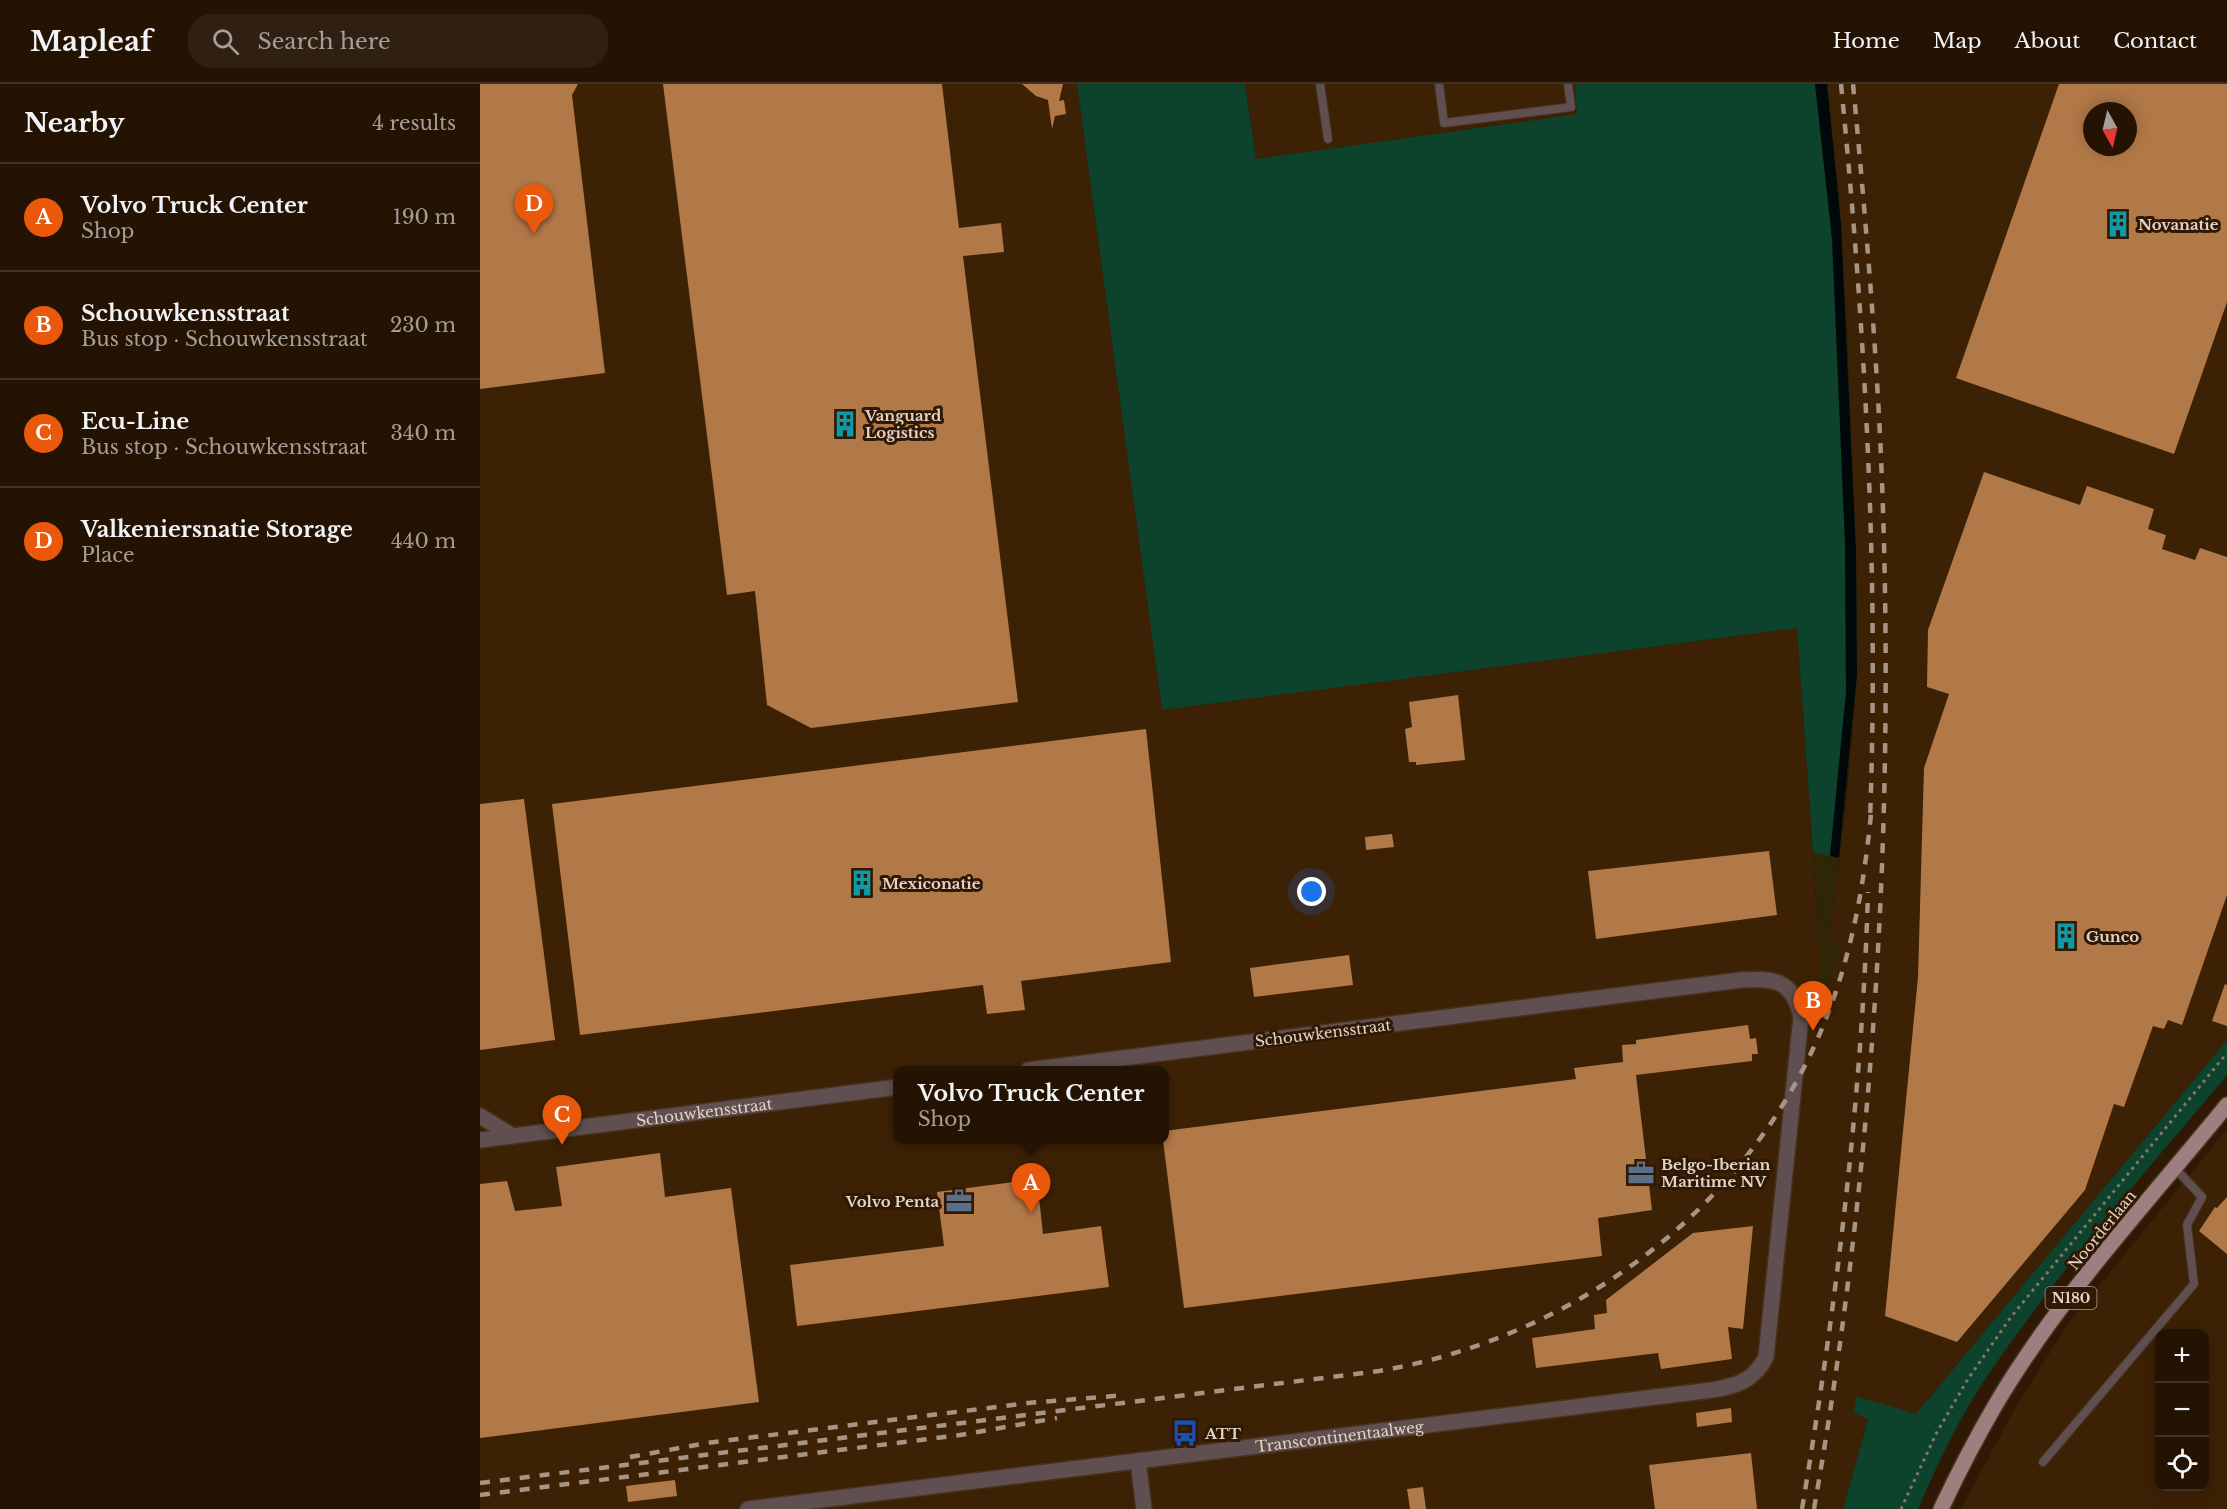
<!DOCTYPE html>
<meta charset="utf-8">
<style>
:root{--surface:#241303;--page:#302012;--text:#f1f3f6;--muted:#a39e9a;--line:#413225;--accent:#ea580c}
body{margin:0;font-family:"Libre Baskerville",serif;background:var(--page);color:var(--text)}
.controls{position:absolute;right:18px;bottom:18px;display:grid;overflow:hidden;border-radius:12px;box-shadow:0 3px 15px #0003}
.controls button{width:54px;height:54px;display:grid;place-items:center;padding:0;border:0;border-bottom:2px solid var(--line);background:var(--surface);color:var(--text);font:30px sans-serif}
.compass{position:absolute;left:1603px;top:18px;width:54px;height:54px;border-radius:50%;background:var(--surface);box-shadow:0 3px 15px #0003;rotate:172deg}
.you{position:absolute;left:832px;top:808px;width:21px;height:21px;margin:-15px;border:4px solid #fff;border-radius:50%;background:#1a73e8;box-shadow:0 0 0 9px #1a73e833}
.badge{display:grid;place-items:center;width:39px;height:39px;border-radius:50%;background:var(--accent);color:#fff;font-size:20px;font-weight:700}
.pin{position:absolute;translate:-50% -50px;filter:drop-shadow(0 2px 3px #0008)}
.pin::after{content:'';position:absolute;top:32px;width:21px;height:18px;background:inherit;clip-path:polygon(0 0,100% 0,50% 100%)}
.popup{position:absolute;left:413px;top:982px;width:276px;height:78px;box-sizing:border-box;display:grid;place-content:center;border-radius:12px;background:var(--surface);filter:drop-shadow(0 2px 4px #0005);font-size:20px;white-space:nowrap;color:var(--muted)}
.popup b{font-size:22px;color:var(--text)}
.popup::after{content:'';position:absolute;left:50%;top:100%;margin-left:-12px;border:12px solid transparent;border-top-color:var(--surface)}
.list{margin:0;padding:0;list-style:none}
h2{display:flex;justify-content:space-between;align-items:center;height:78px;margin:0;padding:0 24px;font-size:26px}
h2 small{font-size:20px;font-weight:400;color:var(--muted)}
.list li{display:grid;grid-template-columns:39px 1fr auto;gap:18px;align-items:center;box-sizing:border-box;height:108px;padding:0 24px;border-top:2px solid var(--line)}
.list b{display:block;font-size:22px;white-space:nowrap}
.list p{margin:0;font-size:20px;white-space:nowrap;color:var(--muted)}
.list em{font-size:20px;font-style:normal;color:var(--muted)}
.icon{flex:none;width:33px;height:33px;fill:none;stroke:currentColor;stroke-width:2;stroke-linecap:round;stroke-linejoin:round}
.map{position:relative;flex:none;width:1747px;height:1425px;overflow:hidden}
header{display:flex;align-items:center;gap:36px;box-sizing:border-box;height:84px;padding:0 30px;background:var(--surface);border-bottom:2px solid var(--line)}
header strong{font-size:28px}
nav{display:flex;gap:33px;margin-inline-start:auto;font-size:21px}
.search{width:420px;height:54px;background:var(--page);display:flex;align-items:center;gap:15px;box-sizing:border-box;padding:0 21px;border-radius:24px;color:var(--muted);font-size:22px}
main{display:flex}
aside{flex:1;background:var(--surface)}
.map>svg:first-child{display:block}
.built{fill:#3d2105;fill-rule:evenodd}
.green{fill:#0d422d}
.sand{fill:#2e2605}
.water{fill:#01080a}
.building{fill:#b27948;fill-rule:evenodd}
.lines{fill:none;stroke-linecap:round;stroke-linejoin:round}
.service-casing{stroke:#49331f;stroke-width:10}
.minor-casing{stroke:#49331f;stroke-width:18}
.primary-casing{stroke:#49331f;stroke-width:18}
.path{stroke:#897665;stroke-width:3;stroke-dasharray:3 4.5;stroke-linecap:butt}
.service{stroke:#5f4f50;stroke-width:8}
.minor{stroke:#5f4f50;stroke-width:15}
.primary{stroke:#9f7e80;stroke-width:15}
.rail{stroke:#a69484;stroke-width:4.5;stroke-dasharray:10 10;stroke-linecap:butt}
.labels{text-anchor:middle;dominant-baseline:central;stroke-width:6;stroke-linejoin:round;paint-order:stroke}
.shield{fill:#301904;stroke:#ad9b8c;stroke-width:1.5}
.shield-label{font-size:14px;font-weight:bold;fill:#e3d3c6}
.poi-label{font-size:15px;font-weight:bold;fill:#e3d3c6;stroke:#301904;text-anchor:start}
.street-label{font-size:15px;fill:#e3d3c6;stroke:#301904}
</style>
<header>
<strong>Mapleaf</strong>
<div class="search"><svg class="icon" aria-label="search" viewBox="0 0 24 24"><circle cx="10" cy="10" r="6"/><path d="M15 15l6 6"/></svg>Search here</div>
<nav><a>Home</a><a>Map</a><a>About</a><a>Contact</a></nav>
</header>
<main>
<aside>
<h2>Nearby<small>4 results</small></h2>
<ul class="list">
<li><span class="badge">A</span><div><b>Volvo Truck Center</b><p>Shop</p></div><em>190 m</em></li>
<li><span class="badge">B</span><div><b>Schouwkensstraat</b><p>Bus stop · Schouwkensstraat</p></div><em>230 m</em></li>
<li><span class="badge">C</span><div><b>Ecu-Line</b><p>Bus stop · Schouwkensstraat</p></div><em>340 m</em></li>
<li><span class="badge">D</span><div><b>Valkeniersnatie Storage</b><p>Place</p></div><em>440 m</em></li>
</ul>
</aside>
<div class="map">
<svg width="1747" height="1425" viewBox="0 0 1747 1425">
<rect width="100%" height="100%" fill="#301904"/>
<g class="built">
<path d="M 0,0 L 597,0 L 682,625 L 1317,544 L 1340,873 L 1338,930 L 1361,861 L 1349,858 L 1367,712 L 1377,591 L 1376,466 L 1367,247 L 1358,100 L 1347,0 L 1747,0 L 1747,956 L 1436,1330 L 1388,1334 L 1363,1425 L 0,1425 ZM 1612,27 L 1648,27 L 1648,63 L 1612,63 ZM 418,986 L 684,986 L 684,1056 L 418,1056 Z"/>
<path d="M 765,0 L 1232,0 L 1098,30 L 776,75 Z"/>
<path d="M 1747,1045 L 1747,1425 L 1481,1425 L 1538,1319 L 1588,1240 ZM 1680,1250 L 1724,1250 L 1724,1402 L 1680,1402 Z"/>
</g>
<g class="green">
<path d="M 597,0 L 765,0 L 776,75 L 1097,30 L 1095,0 L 1347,0 L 1361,139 L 1376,467 L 1377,591 L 1359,774 L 1333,769 L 1317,544 L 682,626 Z"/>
<path d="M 1747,956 L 1747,991 C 1665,1089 1580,1185 1508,1291 C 1480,1332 1458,1379 1438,1425 L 1363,1425 L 1388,1335 L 1374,1329 L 1376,1312 L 1436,1330 Z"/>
</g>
<path class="sand" d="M 1333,769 L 1359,774 L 1349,857 L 1361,860 L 1337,933 L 1340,873 Z"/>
<path class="water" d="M 1335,0 L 1347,0 L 1361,139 L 1376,467 L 1377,591 L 1359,774 L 1350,772 L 1366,608 L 1365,460 L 1352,155 Z"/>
<g class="building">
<path d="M 0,0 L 98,0 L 92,11 L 125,289 L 0,305 Z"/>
<path d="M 183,0 L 462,0 L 479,144 L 521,139 L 524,168 L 483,172 L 538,618 L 331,644 L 287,621 L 275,507 L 247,511 Z"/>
<path d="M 542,0 L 583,0 L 579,17 L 584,16 L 586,30 L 575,32 L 572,45 L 568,16 L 556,12 Z"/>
<path d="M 1579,0 L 1747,0 L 1747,218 L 1694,370 L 1476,294 ZM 1612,27 L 1648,27 L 1648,63 L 1612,63 Z"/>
<path d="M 1504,388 L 1600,421 L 1607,402 L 1674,425 L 1668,445 L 1686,451 L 1682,465 L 1715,476 L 1720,464 L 1747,473 L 1747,811 L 1702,941 L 1688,936 L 1684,945 L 1673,942 L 1644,1023 L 1634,1020 L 1605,1106 L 1477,1258 L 1405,1232 L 1438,893 L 1444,684 L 1469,610 L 1447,603 L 1448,546 Z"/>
<path d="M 978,611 L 985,676 L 936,681 L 936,678 L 929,678 L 925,645 L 932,643 L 929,618 Z"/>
<path d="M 666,645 L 691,878 L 541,897 L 545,926 L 507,930 L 503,901 L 100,951 L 72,720 Z"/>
<path d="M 44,715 L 75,956 L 0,966 L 0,720 Z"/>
<path d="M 912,750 L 914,763 L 886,766 L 885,753 Z"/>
<path d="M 1289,767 L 1297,831 L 1116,855 L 1108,787 Z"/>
<path d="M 869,871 L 873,901 L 774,913 L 770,884 Z"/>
<path d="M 1745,900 L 1747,901 L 1747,942 L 1732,937 Z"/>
<path d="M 1268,941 L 1270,955 L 1276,954 L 1278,970 L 1272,970 L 1272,977 L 1156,991 L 1172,1126 L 1118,1134 L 1122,1172 L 704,1224 L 683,1056 L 684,1047 L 1096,995 L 1094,984 L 1143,978 L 1142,961 L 1156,960 L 1156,956 Z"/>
<path d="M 180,1069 L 185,1113 L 251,1104 L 279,1318 L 0,1354 L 0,1100 L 27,1097 L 35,1127 L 82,1122 L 76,1083 Z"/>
<path d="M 557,1095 L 563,1150 L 621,1142 L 629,1203 L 317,1242 L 310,1181 L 464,1162 L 457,1108 Z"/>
<path d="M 1747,1113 L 1747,1170 L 1719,1147 L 1735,1123 L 1737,1124 Z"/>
<path d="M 1273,1142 L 1263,1245 L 1248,1243 L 1252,1275 L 1181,1285 L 1178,1269 L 1056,1284 L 1052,1254 L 1115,1245 L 1114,1231 L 1127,1229 L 1126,1216 L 1213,1149 Z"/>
<path d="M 1251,1324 L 1252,1338 L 1217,1343 L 1216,1329 Z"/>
<path d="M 1271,1369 L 1277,1425 L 1175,1425 L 1169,1381 Z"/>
<path d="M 195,1396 L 197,1412 L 148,1418 L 146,1402 Z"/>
<path d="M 943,1403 L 946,1425 L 930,1425 L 927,1405 Z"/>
</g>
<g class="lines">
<g class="service-casing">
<g id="service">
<path d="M 840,0 L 848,55"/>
<path d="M 959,0 L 964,39 L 1091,23 L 1088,0"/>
<path d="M 1563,1378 L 1714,1200 L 1707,1141 L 1722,1113 L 1695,1084"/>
</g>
</g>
<g class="minor-casing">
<g id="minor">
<path d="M 0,1032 L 33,1052"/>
<path id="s1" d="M 0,1056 L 418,1003"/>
<path d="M 658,1377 L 664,1425"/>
<path id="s2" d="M 268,1425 L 1232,1306 C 1256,1302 1274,1297 1286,1273 L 1321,933 C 1313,896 1295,894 1261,896 L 548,986"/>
</g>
</g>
<g class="primary-casing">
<path id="primary" d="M 1461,1425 C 1478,1389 1496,1354 1516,1320 C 1579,1213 1669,1117 1747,1021"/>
</g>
<path class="path" d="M 1421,1425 L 1457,1348 L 1488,1295 L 1531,1233 L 1747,969"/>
<use href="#service" class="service"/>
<use href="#minor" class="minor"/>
<use href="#primary" class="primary"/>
<g class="rail">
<path d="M 1361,0 C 1385,245 1399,490 1390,736"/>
<path d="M 150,1373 L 227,1359 L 548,1319 L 646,1311"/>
<path d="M 0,1399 L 899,1287 C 1094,1254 1271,1124 1345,937 C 1372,870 1384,801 1391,730"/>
<path d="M 0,1411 L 480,1351 L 577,1334"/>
<path d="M 1322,1425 C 1356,1221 1382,1015 1388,808"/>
<path d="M 1334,1425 C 1396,1072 1417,709 1400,351 C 1394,234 1384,117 1373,0"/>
</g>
</g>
<defs>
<g id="building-bare" transform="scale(2.07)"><path d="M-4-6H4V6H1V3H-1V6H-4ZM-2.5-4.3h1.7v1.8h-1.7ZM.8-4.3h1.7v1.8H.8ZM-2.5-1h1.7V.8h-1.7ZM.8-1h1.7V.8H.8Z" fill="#0f9aa8" stroke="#301904" stroke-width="2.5" paint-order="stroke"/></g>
<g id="office-bare" transform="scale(2.07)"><path d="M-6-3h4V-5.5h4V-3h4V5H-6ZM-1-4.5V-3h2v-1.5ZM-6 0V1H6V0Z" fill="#5c6f8a" stroke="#301904" stroke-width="2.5" paint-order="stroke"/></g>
<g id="bus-bare" transform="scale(2.07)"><path d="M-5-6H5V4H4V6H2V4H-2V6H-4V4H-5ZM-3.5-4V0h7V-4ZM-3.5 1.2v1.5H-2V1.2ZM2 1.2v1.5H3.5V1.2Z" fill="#1a4fb4" stroke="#301904" stroke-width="2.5" paint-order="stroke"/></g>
</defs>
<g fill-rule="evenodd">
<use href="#building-bare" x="1638" y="140"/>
<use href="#building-bare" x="365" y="340"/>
<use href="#building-bare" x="382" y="799"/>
<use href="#building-bare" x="1586" y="852"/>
<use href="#office-bare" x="1161" y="1089"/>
<use href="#office-bare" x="479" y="1117"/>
<use href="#bus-bare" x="705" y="1349"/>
</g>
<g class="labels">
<rect class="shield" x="1565.5" y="1203" width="51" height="22" rx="4.5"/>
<g class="shield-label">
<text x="1591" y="1214">N180</text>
</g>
<g class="poi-label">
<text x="1658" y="140">Novanatie</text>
<text x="385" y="331">Vanguard<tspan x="385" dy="17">Logistics</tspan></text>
<text x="402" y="799">Mexiconatie</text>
<text x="1606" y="852">Gunco</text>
<text x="1181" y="1080">Belgo-Iberian<tspan x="1181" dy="17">Maritime NV</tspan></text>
<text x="459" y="1117" text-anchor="end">Volvo Penta</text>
<text x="725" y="1349">ATT</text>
</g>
<g class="street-label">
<text transform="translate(843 949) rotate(-7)">Schouwkensstraat</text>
<text stroke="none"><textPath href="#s1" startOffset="226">Schouwkensstraat</textPath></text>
<text transform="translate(1622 1146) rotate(-51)">Noorderlaan</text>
<text stroke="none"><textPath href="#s2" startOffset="596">Transcontinentaalweg</textPath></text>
</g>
</g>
</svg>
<div class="controls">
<button>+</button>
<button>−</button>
<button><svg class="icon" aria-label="locate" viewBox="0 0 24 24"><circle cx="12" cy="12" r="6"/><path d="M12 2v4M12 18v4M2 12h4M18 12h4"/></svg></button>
</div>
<svg class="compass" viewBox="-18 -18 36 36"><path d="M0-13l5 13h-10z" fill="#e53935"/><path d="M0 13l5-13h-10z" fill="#a39e9a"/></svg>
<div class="you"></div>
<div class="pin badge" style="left:551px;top:1129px">A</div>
<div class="popup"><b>Volvo Truck Center</b>Shop</div>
<div class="pin badge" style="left:1333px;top:947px">B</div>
<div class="pin badge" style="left:82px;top:1061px">C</div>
<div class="pin badge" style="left:54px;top:150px">D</div>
</div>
</main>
